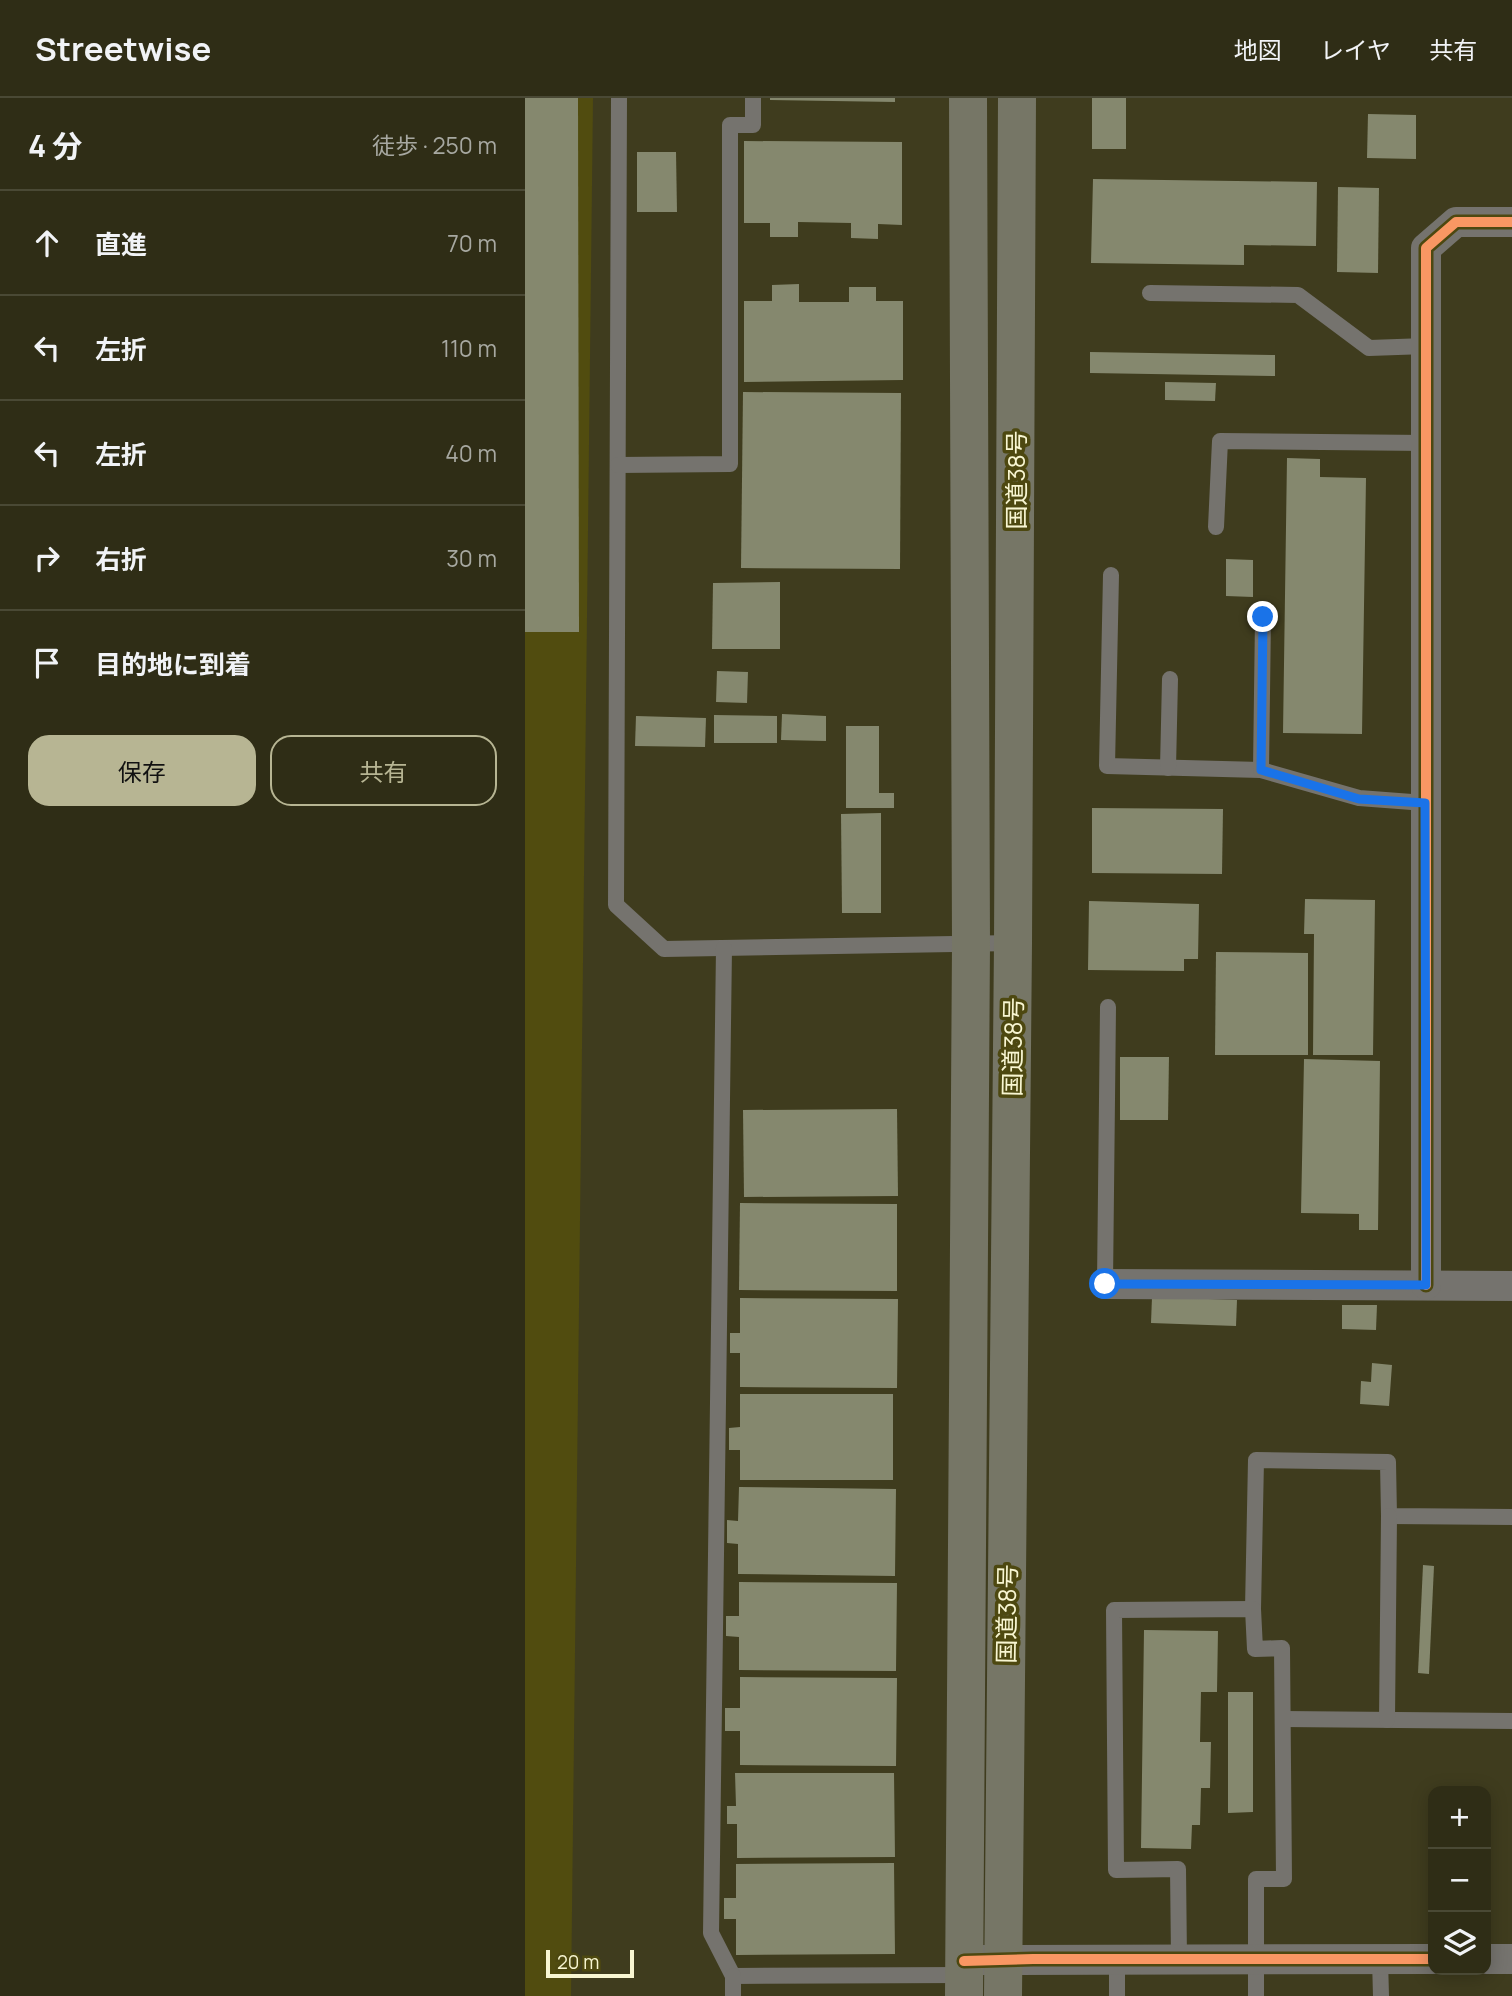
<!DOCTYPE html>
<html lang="ja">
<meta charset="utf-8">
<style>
:root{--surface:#2f2d16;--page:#37351f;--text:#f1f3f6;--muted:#a7a8a1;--line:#4a4935;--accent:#b7b593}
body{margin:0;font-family:Manrope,"Noto Sans JP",sans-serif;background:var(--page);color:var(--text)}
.controls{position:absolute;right:21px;bottom:21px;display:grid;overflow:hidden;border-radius:14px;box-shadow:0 4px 18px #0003}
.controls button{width:63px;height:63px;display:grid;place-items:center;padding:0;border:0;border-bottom:2px solid var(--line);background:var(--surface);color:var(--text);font:35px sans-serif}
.scale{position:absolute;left:21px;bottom:18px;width:88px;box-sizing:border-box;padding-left:7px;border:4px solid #f8f6d2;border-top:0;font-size:19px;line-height:24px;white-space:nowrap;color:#f8f6d2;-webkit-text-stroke:5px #4d4810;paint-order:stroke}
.stop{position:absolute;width:21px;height:21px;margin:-16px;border:5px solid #1a73e8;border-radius:50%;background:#fff}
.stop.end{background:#1a73e8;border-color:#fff;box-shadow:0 2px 7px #0008}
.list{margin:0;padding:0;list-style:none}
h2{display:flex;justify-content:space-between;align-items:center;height:91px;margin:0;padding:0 28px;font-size:30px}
h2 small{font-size:23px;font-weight:400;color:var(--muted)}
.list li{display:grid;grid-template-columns:46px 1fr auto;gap:21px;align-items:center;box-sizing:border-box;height:105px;padding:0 28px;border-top:2px solid var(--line)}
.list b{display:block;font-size:26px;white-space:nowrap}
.list em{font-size:23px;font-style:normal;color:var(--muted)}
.actions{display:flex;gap:14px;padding:21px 28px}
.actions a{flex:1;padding:16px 0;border:2px solid var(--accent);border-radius:21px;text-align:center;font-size:24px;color:var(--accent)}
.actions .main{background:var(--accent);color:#111}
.icon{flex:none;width:38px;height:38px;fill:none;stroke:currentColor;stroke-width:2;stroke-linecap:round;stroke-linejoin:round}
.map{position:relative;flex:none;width:987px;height:1898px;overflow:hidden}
header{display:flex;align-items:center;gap:42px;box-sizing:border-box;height:98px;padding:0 35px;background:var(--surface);border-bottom:2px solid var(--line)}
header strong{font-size:33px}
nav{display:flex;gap:38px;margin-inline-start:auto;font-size:24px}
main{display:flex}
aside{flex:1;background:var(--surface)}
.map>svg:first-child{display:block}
.built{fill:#514c0f}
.building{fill:#85886e}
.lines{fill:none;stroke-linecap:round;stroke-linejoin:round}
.lane{stroke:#75736e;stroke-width:16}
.street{stroke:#75736e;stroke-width:30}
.highway{stroke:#767666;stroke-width:38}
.cycleway-casing{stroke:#4d4810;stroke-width:15}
.cycleway{stroke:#f99763;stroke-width:10}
.route{stroke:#1a73e8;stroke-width:9}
.labels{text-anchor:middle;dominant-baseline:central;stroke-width:7;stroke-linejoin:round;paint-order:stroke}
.street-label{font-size:24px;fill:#f8f6d2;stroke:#4d4810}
</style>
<header>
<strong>Streetwise</strong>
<nav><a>地図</a><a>レイヤ</a><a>共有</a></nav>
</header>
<main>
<aside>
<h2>4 分<small>徒歩 · 250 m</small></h2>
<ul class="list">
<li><svg class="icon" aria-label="ahead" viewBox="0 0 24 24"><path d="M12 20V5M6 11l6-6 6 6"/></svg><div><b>直進</b></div><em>70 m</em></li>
<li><svg class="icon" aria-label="left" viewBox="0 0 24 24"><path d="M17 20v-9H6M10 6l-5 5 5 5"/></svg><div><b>左折</b></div><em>110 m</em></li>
<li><svg class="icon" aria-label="left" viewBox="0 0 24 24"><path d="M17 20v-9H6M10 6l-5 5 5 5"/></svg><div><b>左折</b></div><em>40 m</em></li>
<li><svg class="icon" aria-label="right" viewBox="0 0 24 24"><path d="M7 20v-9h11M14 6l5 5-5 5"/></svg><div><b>右折</b></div><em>30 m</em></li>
<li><svg class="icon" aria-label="arrive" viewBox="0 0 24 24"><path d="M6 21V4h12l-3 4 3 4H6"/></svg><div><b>目的地に到着</b></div></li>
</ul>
<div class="actions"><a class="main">保存</a><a>共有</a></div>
</aside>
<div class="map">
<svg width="987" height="1898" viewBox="0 0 987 1898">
<rect width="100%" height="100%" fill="#3f3c1e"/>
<path class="built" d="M 0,0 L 68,0 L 46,1898 L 0,1898 Z"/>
<g class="building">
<path d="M 0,0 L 53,0 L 54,534 L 0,534 Z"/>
<path d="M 245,0 L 370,0 L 370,4 L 245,2 Z"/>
<rect x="567" y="0" width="34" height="51"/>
<path d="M 843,16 L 891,17 L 891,61 L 842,60 Z"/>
<path d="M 219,43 L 377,44 L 377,127 L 353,126 L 353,141 L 326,140 L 326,125 L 273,124 L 273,139 L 245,139 L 245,125 L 219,125 Z"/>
<path d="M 112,54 L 151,54 L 152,114 L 112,114 Z"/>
<path d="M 568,81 L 792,84 L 791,148 L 719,147 L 719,167 L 566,165 Z"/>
<path d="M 813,89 L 854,90 L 853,175 L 812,174 Z"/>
<path d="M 274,186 L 274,204 L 324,204 L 324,189 L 351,189 L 351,203 L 378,203 L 378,282 L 219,284 L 219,203 L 247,203 L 247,187 Z"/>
<path d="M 565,254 L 750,257 L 750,278 L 565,275 Z"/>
<path d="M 640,284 L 691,285 L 690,303 L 640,302 Z"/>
<path d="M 218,294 L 376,295 L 375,471 L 216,470 Z"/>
<path d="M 762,360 L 795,361 L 795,379 L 841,380 L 837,636 L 758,635 Z"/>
<path d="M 701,461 L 728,462 L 728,499 L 701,498 Z"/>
<path d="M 255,484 L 255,551 L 187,551 L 188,485 Z"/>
<path d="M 192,573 L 223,574 L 222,605 L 191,604 Z"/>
<path d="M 257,616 L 301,618 L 301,643 L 256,642 Z"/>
<path d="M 189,617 L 252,618 L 252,645 L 189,645 Z"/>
<path d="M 111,618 L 181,620 L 180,649 L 110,648 Z"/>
<path d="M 321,628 L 354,628 L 354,695 L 369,695 L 369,710 L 321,710 Z"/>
<path d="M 567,710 L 698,711 L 697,776 L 567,775 Z"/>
<path d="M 356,715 L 356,815 L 317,815 L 316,716 Z"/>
<path d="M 780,801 L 850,802 L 848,957 L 788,957 L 789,836 L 779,836 Z"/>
<path d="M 564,803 L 674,806 L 673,861 L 659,861 L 659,873 L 563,872 Z"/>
<path d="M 691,854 L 783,855 L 783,957 L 690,957 Z"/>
<path d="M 595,959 L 644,959 L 643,1022 L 595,1022 Z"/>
<path d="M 779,961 L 855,963 L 853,1132 L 834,1132 L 834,1116 L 776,1115 Z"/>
<path d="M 372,1011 L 373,1098 L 219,1099 L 218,1012 Z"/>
<path d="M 215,1105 L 372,1106 L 372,1193 L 214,1192 Z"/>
<path d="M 627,1199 L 712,1202 L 711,1228 L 626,1225 Z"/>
<path d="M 215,1200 L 373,1201 L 372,1290 L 215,1289 L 215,1255 L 205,1255 L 205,1235 L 215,1235 Z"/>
<path d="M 817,1207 L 852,1207 L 851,1232 L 817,1231 Z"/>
<path d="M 847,1265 L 867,1267 L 864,1308 L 835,1306 L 836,1283 L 846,1284 Z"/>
<path d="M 215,1296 L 368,1296 L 368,1382 L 215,1382 L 215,1352 L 204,1352 L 204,1330 L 215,1329 Z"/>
<path d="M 214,1389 L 371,1391 L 370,1478 L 213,1476 L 213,1446 L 202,1445 L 202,1422 L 213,1423 Z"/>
<path d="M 898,1467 L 909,1468 L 904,1576 L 893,1575 Z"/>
<path d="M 214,1484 L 372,1485 L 371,1573 L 214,1572 L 214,1539 L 201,1538 L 201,1518 L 214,1518 Z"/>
<path d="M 619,1532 L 693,1533 L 692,1594 L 676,1594 L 675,1644 L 686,1644 L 685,1690 L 676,1690 L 675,1727 L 667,1727 L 666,1751 L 616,1750 Z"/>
<path d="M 215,1579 L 372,1580 L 371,1668 L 215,1667 L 215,1633 L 200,1633 L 200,1610 L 215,1610 Z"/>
<path d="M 703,1594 L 728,1594 L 728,1714 L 703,1715 Z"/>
<path d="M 210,1675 L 369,1675 L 370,1759 L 212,1760 L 212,1726 L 202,1726 L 202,1708 L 211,1708 Z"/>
<path d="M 369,1765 L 370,1856 L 211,1857 L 211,1821 L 199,1821 L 199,1800 L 211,1800 L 211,1766 Z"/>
</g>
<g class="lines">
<g class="lane">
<path d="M 94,0 L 91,807 L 139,851 L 488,845"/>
<path d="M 625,195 L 773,197 L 844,250 L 901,248"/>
<path d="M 93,367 L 205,366 L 205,27 L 228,27 L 228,0"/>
<path d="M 691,429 L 695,343 L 901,345"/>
<path d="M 586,477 L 582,668 L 736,672"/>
<path d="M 738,519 L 736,672 L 834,700 L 900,705"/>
<path d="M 643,670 L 645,581"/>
<path d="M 199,850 L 186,1835 L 208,1878 L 439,1877"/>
<path d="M 580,1186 L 583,909"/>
<path d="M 728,1511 L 731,1362 L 863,1364 L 864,1418 L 987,1419"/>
<path d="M 758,1621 L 987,1623"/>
<path d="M 862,1622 L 864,1418"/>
<path d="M 654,1861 L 653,1771 L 591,1772 L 589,1512 L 728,1511 L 730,1551 L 757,1550 L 759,1781 L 731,1781 L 731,1898"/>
<path d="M 855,1861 L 856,1898"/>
<path d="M 208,1898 L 208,1878"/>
<path d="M 592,1898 L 592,1861"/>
</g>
<g class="street">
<path d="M 580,1186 L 987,1188"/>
<path d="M 901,1187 L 901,150 L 931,124 L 987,124"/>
<path d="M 961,1861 L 987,1861"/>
<path d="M 457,1862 L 908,1861"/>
</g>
<g class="highway">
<path d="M 439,1898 L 446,846 L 443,0"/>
<path d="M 478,1898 L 488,845 L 492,0"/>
</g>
<g class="cycleway-casing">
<g id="cycleway">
<path d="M 901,1187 L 901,150 L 931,124 L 987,124"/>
<path d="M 439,1863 L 508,1861 L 908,1861"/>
</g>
</g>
<use href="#cycleway" class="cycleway"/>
</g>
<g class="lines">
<path class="route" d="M 580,1186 L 901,1187 L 900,705 L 834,701 L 736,672 L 738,519"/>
</g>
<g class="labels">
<g class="street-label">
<text transform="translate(490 382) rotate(-90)">国道38号</text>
<text transform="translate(487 949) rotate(-89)">国道38号</text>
<text transform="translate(481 1516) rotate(-89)">国道38号</text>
</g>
</g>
</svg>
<div class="controls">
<button>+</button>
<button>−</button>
<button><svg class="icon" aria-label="layers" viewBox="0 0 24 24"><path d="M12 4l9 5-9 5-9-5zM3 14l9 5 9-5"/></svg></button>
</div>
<div class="scale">20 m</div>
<div class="stop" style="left:580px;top:1186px"></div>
<div class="stop end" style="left:738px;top:519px"></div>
</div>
</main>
